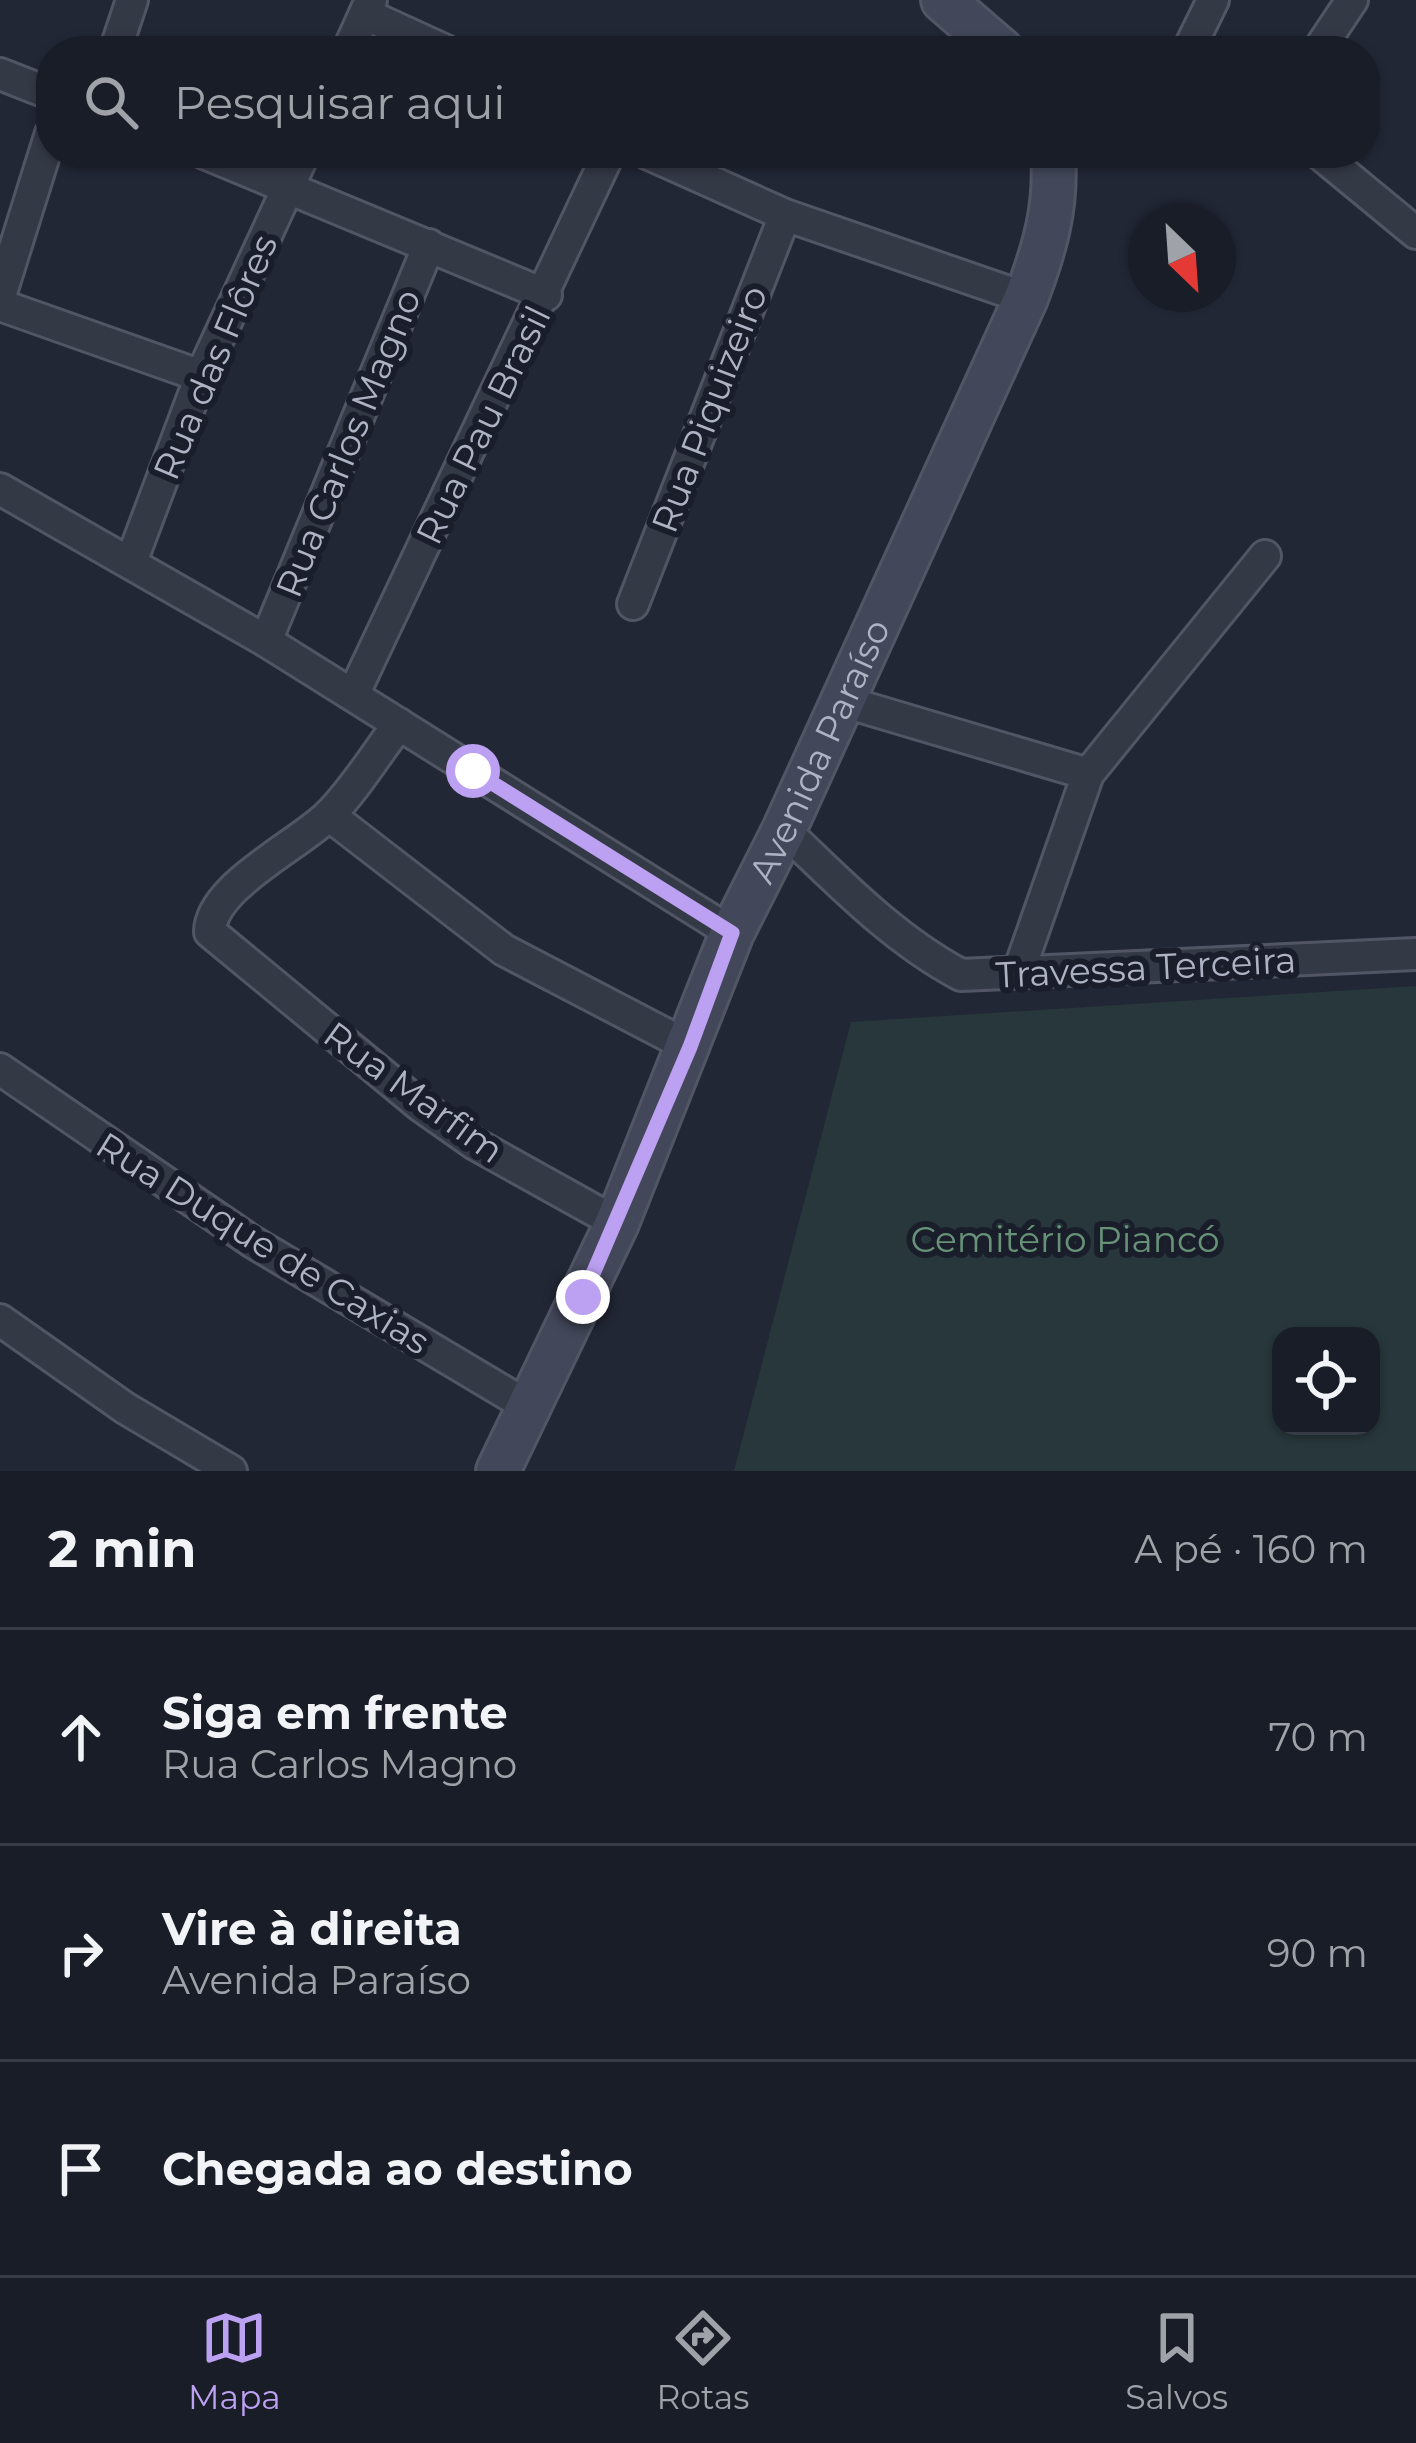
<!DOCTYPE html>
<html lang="pt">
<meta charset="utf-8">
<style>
:root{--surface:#191d28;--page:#222630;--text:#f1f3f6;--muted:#9fa2a8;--line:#373b45;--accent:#bca0f2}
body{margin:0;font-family:Montserrat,sans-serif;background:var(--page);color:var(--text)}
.controls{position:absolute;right:36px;bottom:36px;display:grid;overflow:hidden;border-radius:24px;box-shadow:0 3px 9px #0004}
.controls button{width:108px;height:108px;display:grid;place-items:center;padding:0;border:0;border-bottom:3px solid var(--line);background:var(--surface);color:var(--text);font:60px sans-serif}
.compass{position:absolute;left:1128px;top:204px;width:108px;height:108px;border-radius:50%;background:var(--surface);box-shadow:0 3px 9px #0004;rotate:155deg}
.stop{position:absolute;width:36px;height:36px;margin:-27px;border:9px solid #bca0f2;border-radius:50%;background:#fff}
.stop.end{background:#bca0f2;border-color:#fff;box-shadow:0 3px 12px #0008}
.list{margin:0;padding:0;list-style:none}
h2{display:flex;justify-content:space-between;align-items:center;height:156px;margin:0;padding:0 48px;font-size:51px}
h2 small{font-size:39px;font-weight:400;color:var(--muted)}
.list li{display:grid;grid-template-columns:78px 1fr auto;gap:36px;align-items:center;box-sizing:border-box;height:216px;padding:0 48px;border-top:3px solid var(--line)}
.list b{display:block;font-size:45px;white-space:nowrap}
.list p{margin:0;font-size:39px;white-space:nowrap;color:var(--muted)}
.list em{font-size:39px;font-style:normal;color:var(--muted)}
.icon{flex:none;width:66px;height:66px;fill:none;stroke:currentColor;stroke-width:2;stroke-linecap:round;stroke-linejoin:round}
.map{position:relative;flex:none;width:1416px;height:1471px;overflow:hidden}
.search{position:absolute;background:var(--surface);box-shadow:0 3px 9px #0004;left:36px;right:36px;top:36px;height:132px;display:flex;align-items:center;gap:30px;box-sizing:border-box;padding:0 42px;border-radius:48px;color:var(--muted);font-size:45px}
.sheet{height:804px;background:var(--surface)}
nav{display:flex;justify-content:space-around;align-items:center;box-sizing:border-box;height:168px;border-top:3px solid var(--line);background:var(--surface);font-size:33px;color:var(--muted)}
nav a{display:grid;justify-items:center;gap:6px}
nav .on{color:var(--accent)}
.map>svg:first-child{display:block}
.green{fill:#27373b;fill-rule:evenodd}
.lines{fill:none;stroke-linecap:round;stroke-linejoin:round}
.street-casing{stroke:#525664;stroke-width:36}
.secondary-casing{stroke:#525664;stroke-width:48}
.street{stroke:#343946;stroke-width:30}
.secondary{stroke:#424759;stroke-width:42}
.route{stroke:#bca0f2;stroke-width:15}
.labels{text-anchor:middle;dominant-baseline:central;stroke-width:12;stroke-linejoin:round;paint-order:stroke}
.street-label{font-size:36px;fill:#aeb3c3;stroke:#1a1e2b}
.park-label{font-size:36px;fill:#679277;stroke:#1a1e2b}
</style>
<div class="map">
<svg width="1416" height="1471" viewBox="0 0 1416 1471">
<rect width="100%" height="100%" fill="#212735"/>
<path class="green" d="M 1416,986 L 1416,1471 L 734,1471 L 851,1022 ZM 1281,1336 L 1371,1336 L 1371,1426 L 1281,1426 Z"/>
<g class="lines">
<g class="street-casing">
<g id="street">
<path d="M 365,14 L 446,51"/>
<path d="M 115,51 L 132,0"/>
<path d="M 348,51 L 371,0"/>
<path d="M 1188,51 L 1213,0"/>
<path d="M 1318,51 L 1352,0"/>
<path d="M 0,74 L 51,94"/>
<path d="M 204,153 L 546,295"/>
<path d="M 647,153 L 785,215 L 1026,298"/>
<path d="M 1319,153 L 1416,233"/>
<path d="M 0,296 L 51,133"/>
<path d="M 0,305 L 201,376"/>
<path d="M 0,489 L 266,641 L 732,933"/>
<path d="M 131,562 L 201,376 L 304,153"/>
<path d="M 633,604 L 785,215"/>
<path d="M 266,641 L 429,245"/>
<path d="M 353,695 L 609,153"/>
<path d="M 842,701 L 1088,774"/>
<path d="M 399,724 C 376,754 355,789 329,815 C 299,845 210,887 210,932 L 421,1106 L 475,1144 L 617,1223"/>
<path d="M 329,815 L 504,950 L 690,1047"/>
<path d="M 784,830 C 839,882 893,939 961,975 L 1416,954"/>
<path d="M 1019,971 L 1088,774 L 1265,556"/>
<path d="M 0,1069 L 251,1241 L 531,1408"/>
<path d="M 0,1320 L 125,1408 L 231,1471"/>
</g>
</g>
<g class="secondary-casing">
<g id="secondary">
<path d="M 943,0 L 1002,51"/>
<path id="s1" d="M 498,1471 L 617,1223 L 732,933 L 784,830 L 1026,298 C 1045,248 1057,207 1053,153"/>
</g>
</g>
<use href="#street" class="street"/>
<use href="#secondary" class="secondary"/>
</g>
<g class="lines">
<path class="route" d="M 473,771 L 732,933 L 690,1047 L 583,1297"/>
</g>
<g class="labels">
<g class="street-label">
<text transform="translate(215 357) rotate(-67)">Rua das Flôres</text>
<text transform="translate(709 409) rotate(-69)">Rua Piquizeiro</text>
<text transform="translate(483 425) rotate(-64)">Rua Pau Brasil</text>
<text transform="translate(348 443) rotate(-68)">Rua Carlos Magno</text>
<text stroke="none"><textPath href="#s1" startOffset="789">Avenida Paraíso</textPath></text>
<text transform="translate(1146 967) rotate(-3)">Travessa Terceira</text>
<text transform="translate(414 1092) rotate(36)">Rua Marfim</text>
<text transform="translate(263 1243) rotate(32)">Rua Duque de Caxias</text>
</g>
<g class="park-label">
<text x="1065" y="1239">Cemitério Piancó</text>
</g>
</g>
</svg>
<div class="controls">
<button><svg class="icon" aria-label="locate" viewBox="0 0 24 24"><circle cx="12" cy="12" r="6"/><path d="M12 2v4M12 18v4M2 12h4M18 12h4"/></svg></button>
</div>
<svg class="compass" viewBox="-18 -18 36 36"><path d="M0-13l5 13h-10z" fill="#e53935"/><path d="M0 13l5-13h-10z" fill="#9fa2a8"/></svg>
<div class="stop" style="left:473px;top:771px"></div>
<div class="stop end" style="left:583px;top:1297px"></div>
<div class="search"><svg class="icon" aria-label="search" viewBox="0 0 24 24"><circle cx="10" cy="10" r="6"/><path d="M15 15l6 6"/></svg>Pesquisar aqui</div>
</div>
<section class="sheet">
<h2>2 min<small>A pé · 160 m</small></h2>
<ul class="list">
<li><svg class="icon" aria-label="ahead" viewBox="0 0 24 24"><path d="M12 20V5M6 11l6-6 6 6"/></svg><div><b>Siga em frente</b><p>Rua Carlos Magno</p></div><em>70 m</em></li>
<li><svg class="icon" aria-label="right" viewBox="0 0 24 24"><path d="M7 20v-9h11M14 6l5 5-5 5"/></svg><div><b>Vire à direita</b><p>Avenida Paraíso</p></div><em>90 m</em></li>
<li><svg class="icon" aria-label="arrive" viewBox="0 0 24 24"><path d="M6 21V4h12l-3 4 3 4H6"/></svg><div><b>Chegada ao destino</b></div></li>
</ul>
</section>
<nav>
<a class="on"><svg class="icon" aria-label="map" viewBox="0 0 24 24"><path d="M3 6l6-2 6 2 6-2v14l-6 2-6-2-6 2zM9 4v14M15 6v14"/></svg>Mapa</a>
<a><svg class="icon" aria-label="directions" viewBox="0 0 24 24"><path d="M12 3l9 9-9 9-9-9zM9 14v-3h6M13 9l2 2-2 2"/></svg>Rotas</a>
<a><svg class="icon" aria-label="saved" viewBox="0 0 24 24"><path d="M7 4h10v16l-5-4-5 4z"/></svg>Salvos</a>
</nav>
